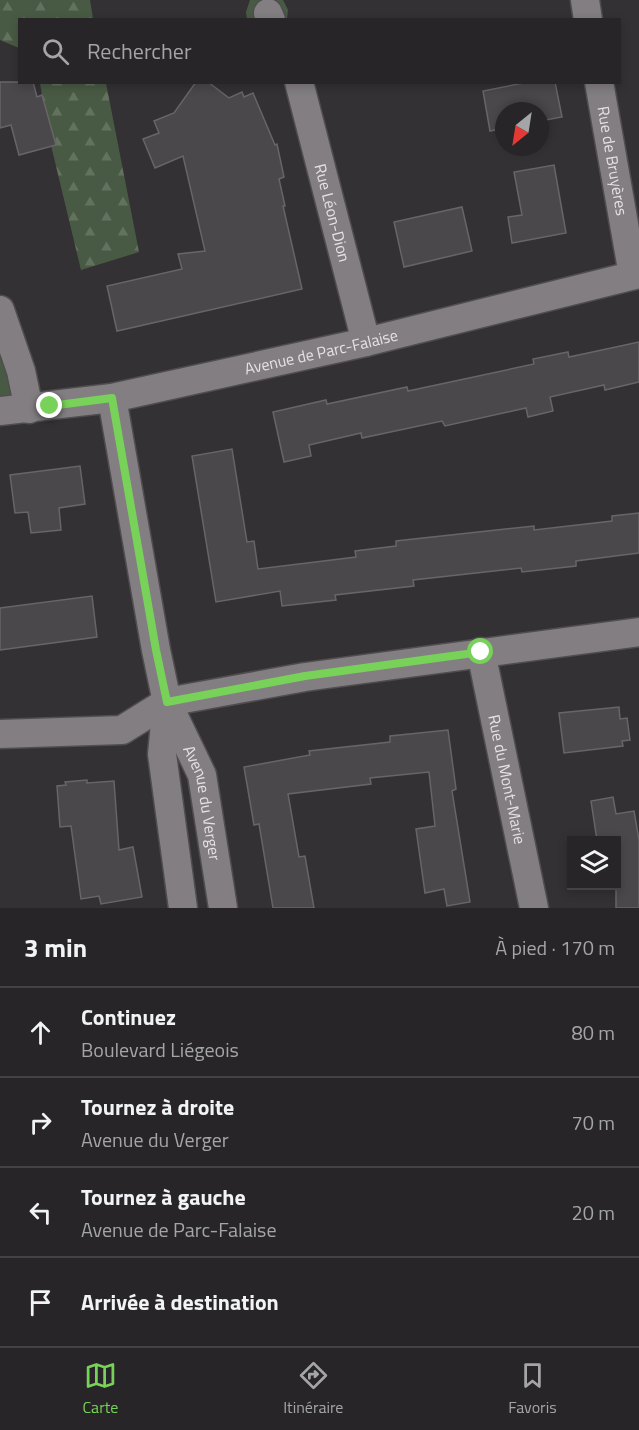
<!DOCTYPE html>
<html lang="fr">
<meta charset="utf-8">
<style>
:root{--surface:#272527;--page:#2f2d2f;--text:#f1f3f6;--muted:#a4a5a7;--line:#434244;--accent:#78d158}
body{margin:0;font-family:"Titillium Web",sans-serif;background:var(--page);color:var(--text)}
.controls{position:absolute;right:18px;bottom:18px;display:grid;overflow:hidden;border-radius:0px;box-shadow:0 3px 9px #0003}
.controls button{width:54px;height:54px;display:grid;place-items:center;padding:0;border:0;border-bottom:2px solid var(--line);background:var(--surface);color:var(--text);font:30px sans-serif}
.compass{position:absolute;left:495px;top:102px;width:54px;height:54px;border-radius:50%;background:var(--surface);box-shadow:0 3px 9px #0003;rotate:210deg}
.stop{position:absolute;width:18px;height:18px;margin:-14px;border:4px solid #78d158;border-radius:50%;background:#fff}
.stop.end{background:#78d158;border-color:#fff;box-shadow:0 2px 6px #0008}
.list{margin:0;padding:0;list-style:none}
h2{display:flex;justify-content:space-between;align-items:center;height:78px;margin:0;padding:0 24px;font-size:26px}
h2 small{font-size:20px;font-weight:400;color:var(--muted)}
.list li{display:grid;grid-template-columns:39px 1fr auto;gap:18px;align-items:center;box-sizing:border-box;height:90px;padding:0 24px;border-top:2px solid var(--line)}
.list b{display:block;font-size:22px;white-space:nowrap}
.list p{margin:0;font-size:20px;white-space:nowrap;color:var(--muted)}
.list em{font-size:20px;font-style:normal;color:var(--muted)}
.icon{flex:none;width:33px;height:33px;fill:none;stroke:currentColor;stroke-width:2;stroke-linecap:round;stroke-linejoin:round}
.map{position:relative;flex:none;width:639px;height:908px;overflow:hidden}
.search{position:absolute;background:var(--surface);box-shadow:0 3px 9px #0003;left:18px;right:18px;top:18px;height:66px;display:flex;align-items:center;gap:15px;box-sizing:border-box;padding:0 21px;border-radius:0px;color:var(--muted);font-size:22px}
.sheet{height:438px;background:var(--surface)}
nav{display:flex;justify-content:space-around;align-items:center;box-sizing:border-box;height:84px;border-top:2px solid var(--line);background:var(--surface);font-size:16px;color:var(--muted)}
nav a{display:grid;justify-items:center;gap:3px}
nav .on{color:var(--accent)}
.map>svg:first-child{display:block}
.grass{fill:url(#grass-tufts)}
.forest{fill:url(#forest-firs)}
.park{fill:#495a44}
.building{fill:#4b484b;stroke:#686468;stroke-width:1.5}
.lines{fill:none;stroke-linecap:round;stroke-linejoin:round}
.minor-casing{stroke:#504d50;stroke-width:31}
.minor{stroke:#827e82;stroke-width:28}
.route{stroke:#78d158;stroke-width:8}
.labels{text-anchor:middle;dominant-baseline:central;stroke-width:4.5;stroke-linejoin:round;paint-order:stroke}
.street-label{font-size:16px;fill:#e4e2e5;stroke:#343134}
</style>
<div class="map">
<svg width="639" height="908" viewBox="0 0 639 908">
<defs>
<pattern id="grass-tufts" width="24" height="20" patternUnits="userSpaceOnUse" patternTransform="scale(1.5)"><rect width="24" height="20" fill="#495a44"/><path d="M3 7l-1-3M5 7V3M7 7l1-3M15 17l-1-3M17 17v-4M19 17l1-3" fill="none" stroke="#63715f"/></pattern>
<pattern id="forest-firs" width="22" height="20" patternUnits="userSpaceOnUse" patternTransform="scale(1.5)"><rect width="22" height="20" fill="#495a44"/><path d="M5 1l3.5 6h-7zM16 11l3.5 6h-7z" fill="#63715f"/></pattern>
</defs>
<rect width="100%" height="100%" fill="#343134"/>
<path class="grass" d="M 250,0 L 283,0 L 288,10 L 287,19 L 247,20 L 246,12 Z"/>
<g class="forest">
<path d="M 0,0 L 90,0 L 93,19 L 20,20 L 19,48 L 0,40 Z"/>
<path d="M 40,83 L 106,83 L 139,252 L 81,270 L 49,137 Z"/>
</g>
<path class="park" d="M 0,356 L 21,371 L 29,409 L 0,411 Z"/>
<g class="building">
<path d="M 0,82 L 33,82 L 37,97 L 42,95 L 56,145 L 19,155 L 11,125 L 0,128 Z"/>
<path d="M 196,82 L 208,82 L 229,98 L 242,92 L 244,97 L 253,93 L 275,145 L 277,144 L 284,177 L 279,179 L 285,206 L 283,206 L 302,289 L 117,331 L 107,286 L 182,269 L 178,254 L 205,251 L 183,156 L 155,168 L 143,139 L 159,133 L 154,121 L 174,113 Z"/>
<path d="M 529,82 L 555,82 L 562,117 L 540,121 L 540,111 L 504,111 L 504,128 L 490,131 L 483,91 Z"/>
<path d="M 554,165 L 566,233 L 512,243 L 508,217 L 522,215 L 514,172 Z"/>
<path d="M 462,207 L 472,251 L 404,267 L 394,222 Z"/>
<path d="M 639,342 L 639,382 L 605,390 L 604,385 L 550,397 L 553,411 L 528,417 L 526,408 L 445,426 L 442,421 L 362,438 L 361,433 L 309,445 L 311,456 L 284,462 L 273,412 L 326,400 L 327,404 L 407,387 L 408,391 L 534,364 L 533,359 L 568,352 L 569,357 Z"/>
<path d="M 232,449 L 247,542 L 254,541 L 258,569 L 356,557 L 355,551 L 396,546 L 396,541 L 534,526 L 534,530 L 612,521 L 612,516 L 639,513 L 639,553 L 576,561 L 576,566 L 522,572 L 521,568 L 413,580 L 414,586 L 335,595 L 336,600 L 282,606 L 280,591 L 216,602 L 192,456 Z"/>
<path d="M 80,466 L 85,504 L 59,508 L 61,530 L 31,533 L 28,512 L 15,513 L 10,475 Z"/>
<path d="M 92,596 L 97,637 L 0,650 L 0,608 Z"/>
<path d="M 619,707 L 620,719 L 627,718 L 630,740 L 622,741 L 623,746 L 564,753 L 559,713 Z"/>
<path d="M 448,730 L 456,789 L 452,791 L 470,902 L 447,906 L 444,889 L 425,893 L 416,829 L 435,826 L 429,772 L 370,778 L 371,784 L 288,794 L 299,857 L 305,856 L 314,908 L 273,908 L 259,824 L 254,825 L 244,767 L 310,755 L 309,751 L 390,742 L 390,736 Z"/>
<path d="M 87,780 L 87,783 L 114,781 L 119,850 L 133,847 L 142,897 L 101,904 L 99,896 L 81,899 L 71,826 L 60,827 L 57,786 L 66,785 L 65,782 Z"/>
<path d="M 613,797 L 616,814 L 634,811 L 639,840 L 639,908 L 616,908 L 616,840 L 597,840 L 591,801 Z"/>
</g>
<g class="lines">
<g class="minor-casing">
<g id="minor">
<path d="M 585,0 L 588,20"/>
<path d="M 268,13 L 271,20"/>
<path id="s1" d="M 299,82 L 366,342"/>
<path id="s2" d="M 599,82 L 633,275"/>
<path d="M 0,310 L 21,371 L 29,409"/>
<path id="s3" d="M 112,398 L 156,650 L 167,702 L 202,775 L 223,908"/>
<path id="s4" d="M 0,411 L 112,398 L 366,342 L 639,274"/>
<path id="s5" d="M 481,652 L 534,908"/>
<path d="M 167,702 L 162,754 L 183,908"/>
<path d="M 0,734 L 122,730 L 167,702 L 305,677 L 639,632"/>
</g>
</g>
<use href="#minor" class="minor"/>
</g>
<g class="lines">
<path class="route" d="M 50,406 L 112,398 L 156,650 L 167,702 L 305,676 L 481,652"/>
</g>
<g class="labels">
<g class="street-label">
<text stroke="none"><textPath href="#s2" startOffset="80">Rue de Bruyères</textPath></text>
<text stroke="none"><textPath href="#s1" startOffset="135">Rue Léon-Dion</textPath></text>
<text stroke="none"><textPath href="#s4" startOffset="327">Avenue de Parc-Falaise</textPath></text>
<text stroke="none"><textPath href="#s5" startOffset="130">Rue du Mont-Marie</textPath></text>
<text stroke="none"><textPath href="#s3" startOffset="417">Avenue du Verger</textPath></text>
</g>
</g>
</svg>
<div class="controls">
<button><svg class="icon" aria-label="layers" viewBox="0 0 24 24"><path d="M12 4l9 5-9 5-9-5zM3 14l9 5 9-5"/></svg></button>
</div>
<svg class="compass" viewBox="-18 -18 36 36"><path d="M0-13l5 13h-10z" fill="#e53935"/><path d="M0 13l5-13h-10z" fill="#a4a5a7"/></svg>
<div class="stop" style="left:481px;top:652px"></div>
<div class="stop end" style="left:50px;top:406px"></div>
<div class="search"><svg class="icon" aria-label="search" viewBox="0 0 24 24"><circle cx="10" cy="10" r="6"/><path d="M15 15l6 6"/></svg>Rechercher</div>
</div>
<section class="sheet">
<h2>3 min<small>À pied · 170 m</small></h2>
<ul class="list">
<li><svg class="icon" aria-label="ahead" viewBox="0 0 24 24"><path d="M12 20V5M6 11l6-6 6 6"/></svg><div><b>Continuez</b><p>Boulevard Liégeois</p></div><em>80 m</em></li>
<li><svg class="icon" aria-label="right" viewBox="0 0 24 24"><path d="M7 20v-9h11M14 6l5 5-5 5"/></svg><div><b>Tournez à droite</b><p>Avenue du Verger</p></div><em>70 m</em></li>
<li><svg class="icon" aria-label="left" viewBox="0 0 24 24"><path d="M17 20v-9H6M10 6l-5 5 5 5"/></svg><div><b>Tournez à gauche</b><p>Avenue de Parc-Falaise</p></div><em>20 m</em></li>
<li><svg class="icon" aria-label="arrive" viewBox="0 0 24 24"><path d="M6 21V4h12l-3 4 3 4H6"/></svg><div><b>Arrivée à destination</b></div></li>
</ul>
</section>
<nav>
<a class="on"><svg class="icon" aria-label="map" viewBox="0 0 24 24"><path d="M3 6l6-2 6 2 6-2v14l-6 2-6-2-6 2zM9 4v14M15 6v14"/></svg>Carte</a>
<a><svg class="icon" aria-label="directions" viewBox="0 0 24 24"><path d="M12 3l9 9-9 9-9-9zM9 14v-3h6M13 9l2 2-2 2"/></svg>Itinéraire</a>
<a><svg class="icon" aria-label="saved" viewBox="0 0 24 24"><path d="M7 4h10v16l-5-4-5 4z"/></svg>Favoris</a>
</nav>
